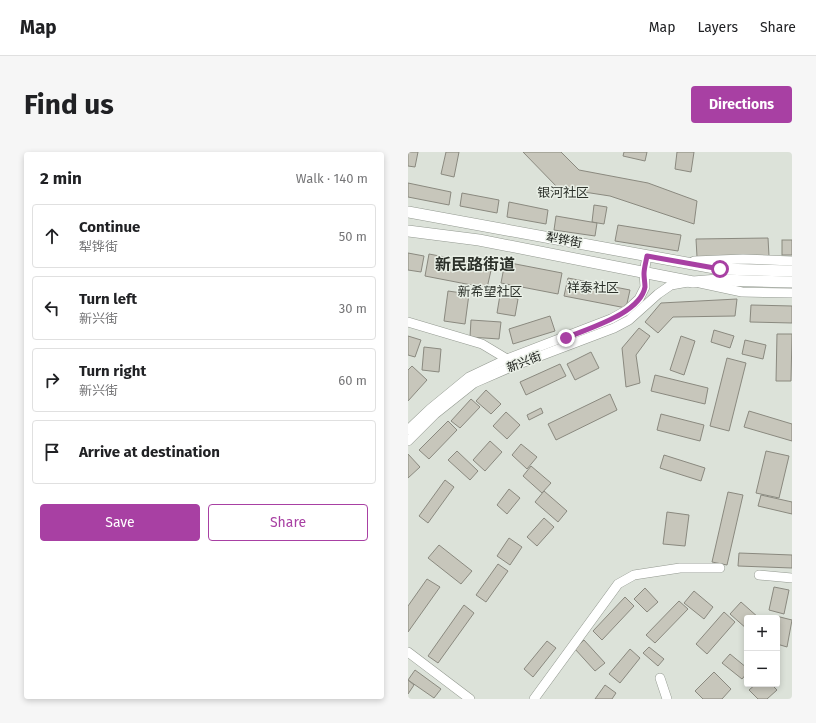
<!DOCTYPE html>
<meta charset="utf-8">
<style>
:root{--surface:#fff;--page:#f6f6f6;--text:#202124;--muted:#757577;--line:#e0e0e0;--accent:#a840a3}
body{margin:0;font-family:"Fira Sans","Noto Sans SC",sans-serif;background:var(--page);color:var(--text)}
.controls{position:absolute;right:12px;bottom:12px;display:grid;overflow:hidden;border-radius:4px;box-shadow:0 2px 6px #0003}
.controls button{width:36px;height:36px;display:grid;place-items:center;padding:0;border:0;border-bottom:1px solid var(--line);background:var(--surface);color:var(--text);font:20px sans-serif}
.stop{position:absolute;width:12px;height:12px;margin:-9px;border:3px solid #a840a3;border-radius:50%;background:#fff}
.stop.end{background:#a840a3;border-color:#fff;box-shadow:0 1px 4px #0008}
.list{margin:0;padding:0;list-style:none}
h2{display:flex;justify-content:space-between;align-items:center;height:52px;margin:0;padding:0 16px;font-size:17px}
h2 small{font-size:13px;font-weight:400;color:var(--muted)}
.list li{display:grid;grid-template-columns:26px 1fr auto;gap:12px;align-items:center;box-sizing:border-box;height:64px;margin:0 8px 8px;padding:0 8px;border:1px solid var(--line);border-radius:4px}
.list b{display:block;font-size:15px;white-space:nowrap}
.list p{margin:0;font-size:13px;white-space:nowrap;color:var(--muted)}
.list em{font-size:13px;font-style:normal;color:var(--muted)}
.actions{display:flex;gap:8px;padding:12px 16px}
.actions a{flex:1;padding:9px 0;border:1px solid var(--accent);border-radius:4px;text-align:center;font-size:14px;color:var(--accent)}
.actions .main{background:var(--accent);color:#fff}
.icon{flex:none;width:22px;height:22px;fill:none;stroke:currentColor;stroke-width:2;stroke-linecap:round;stroke-linejoin:round}
.map{position:relative;flex:none;width:384px;height:547px;overflow:hidden;border-radius:4px}
header{display:flex;align-items:center;gap:24px;box-sizing:border-box;height:56px;padding:0 20px;background:var(--surface);border-bottom:1px solid var(--line)}
header strong{font-size:19px}
nav{display:flex;gap:22px;margin-inline-start:auto;font-size:14px}
.intro{display:flex;align-items:center;justify-content:space-between;box-sizing:border-box;height:96px;padding:0 24px}
h1{margin:0;font-size:28px}
.button{padding:10px 18px;border-radius:4px;background:var(--accent);color:#fff;font-size:14px;font-weight:700}
main{display:flex;gap:24px;padding:0 24px}
aside{flex:1;background:var(--surface);border-radius:4px;box-shadow:0 2px 6px #0003}
.map>svg:first-child{display:block}
.building{fill:#c7c6bb;stroke:#8a897f}
.lines{fill:none;stroke-linecap:round;stroke-linejoin:round}
.minor-casing{stroke:#939990;stroke-width:10}
.major-casing{stroke:#939990;stroke-width:12}
.minor{stroke:#fff;stroke-width:9}
.major{stroke:#fff;stroke-width:11}
.route{stroke:#a840a3;stroke-width:5}
.labels{text-anchor:middle;dominant-baseline:central;stroke-width:3;stroke-linejoin:round;paint-order:stroke}
.street-label{font-size:12px;fill:#161915;stroke:#e9efe6}
.neighbourhood-label{font-size:13px;fill:#2c312a;stroke:#e9efe6}
.district-label{font-size:16px;font-weight:bold;fill:#2c312a;stroke:#e9efe6}
</style>
<header>
<strong>Map</strong>
<nav><a>Map</a><a>Layers</a><a>Share</a></nav>
</header>
<div class="intro"><h1>Find us</h1><a class="button">Directions</a></div>
<main>
<aside>
<h2>2 min<small>Walk · 140 m</small></h2>
<ul class="list">
<li><svg class="icon" aria-label="ahead" viewBox="0 0 24 24"><path d="M12 20V5M6 11l6-6 6 6"/></svg><div><b>Continue</b><p>犁铧街</p></div><em>50 m</em></li>
<li><svg class="icon" aria-label="left" viewBox="0 0 24 24"><path d="M17 20v-9H6M10 6l-5 5 5 5"/></svg><div><b>Turn left</b><p>新兴街</p></div><em>30 m</em></li>
<li><svg class="icon" aria-label="right" viewBox="0 0 24 24"><path d="M7 20v-9h11M14 6l5 5-5 5"/></svg><div><b>Turn right</b><p>新兴街</p></div><em>60 m</em></li>
<li><svg class="icon" aria-label="arrive" viewBox="0 0 24 24"><path d="M6 21V4h12l-3 4 3 4H6"/></svg><div><b>Arrive at destination</b></div></li>
</ul>
<div class="actions"><a class="main">Save</a><a>Share</a></div>
</aside>
<div class="map">
<svg width="384" height="547" viewBox="0 0 384 547">
<rect width="100%" height="100%" fill="#dce2d9"/>
<g class="building">
<path d="M 0,0 L 10,0 L 7,15 L 0,14 Z"/>
<path d="M 38,0 L 51,0 L 46,25 L 33,22 Z"/>
<path d="M 115,0 L 153,0 L 171,18 L 240,31 L 289,49 L 286,72 L 202,44 L 150,36 Z"/>
<path d="M 216,0 L 239,0 L 237,9 L 215,4 Z"/>
<path d="M 269,0 L 286,0 L 283,20 L 267,17 Z"/>
<path d="M 0,31 L 43,40 L 41,53 L 0,45 Z"/>
<path d="M 54,41 L 91,48 L 89,61 L 52,54 Z"/>
<path d="M 101,50 L 140,58 L 138,72 L 99,65 Z"/>
<path d="M 186,53 L 199,55 L 196,72 L 184,70 Z"/>
<path d="M 148,64 L 189,71 L 187,84 L 146,78 Z"/>
<path d="M 210,73 L 273,83 L 270,99 L 207,89 Z"/>
<path d="M 360,86 L 361,104 L 289,105 L 288,87 Z"/>
<rect x="374" y="88" width="10" height="15"/>
<path d="M 0,101 L 16,104 L 13,120 L 0,118 Z"/>
<path d="M 21,102 L 84,114 L 79,136 L 17,124 Z"/>
<path d="M 97,110 L 154,121 L 150,142 L 93,131 Z"/>
<path d="M 160,126 L 222,138 L 218,156 L 156,144 Z"/>
<path d="M 40,139 L 61,142 L 57,172 L 36,169 Z"/>
<path d="M 92,143 L 110,147 L 107,164 L 89,161 Z"/>
<path d="M 329,147 L 327,164 L 265,165 L 250,181 L 237,170 L 253,151 Z"/>
<path d="M 343,153 L 384,154 L 384,171 L 342,170 Z"/>
<path d="M 142,164 L 147,179 L 105,192 L 101,177 Z"/>
<path d="M 63,168 L 93,170 L 91,187 L 62,185 Z"/>
<path d="M 231,176 L 242,184 L 228,203 L 232,231 L 218,235 L 214,196 Z"/>
<path d="M 306,178 L 326,184 L 322,196 L 303,190 Z"/>
<path d="M 369,182 L 384,182 L 383,229 L 368,229 Z"/>
<path d="M 0,184 L 13,188 L 7,205 L 0,203 Z"/>
<path d="M 273,184 L 287,189 L 276,223 L 262,218 Z"/>
<path d="M 337,188 L 358,193 L 355,207 L 334,202 Z"/>
<path d="M 16,195 L 33,197 L 31,220 L 14,218 Z"/>
<path d="M 183,200 L 191,216 L 167,228 L 159,212 Z"/>
<path d="M 319,206 L 338,211 L 321,279 L 302,274 Z"/>
<path d="M 152,212 L 158,224 L 118,243 L 112,230 Z"/>
<path d="M 4,214 L 19,228 L 0,249 L 0,218 Z"/>
<path d="M 247,223 L 300,236 L 297,252 L 243,239 Z"/>
<path d="M 78,238 L 93,252 L 83,262 L 68,249 Z"/>
<path d="M 202,242 L 209,258 L 148,288 L 140,272 Z"/>
<path d="M 63,247 L 72,255 L 52,276 L 43,269 Z"/>
<path d="M 133,256 L 135,261 L 121,268 L 119,263 Z"/>
<path d="M 341,259 L 384,272 L 384,289 L 336,275 Z"/>
<path d="M 98,260 L 112,273 L 99,287 L 85,274 Z"/>
<path d="M 253,262 L 296,273 L 292,289 L 249,278 Z"/>
<path d="M 40,269 L 49,278 L 21,307 L 11,298 Z"/>
<path d="M 82,289 L 94,300 L 77,319 L 65,308 Z"/>
<path d="M 113,292 L 129,305 L 119,317 L 104,303 Z"/>
<path d="M 49,299 L 70,319 L 62,328 L 40,308 Z"/>
<path d="M 358,299 L 381,304 L 371,346 L 348,341 Z"/>
<path d="M 0,302 L 12,315 L 0,326 Z"/>
<path d="M 256,303 L 297,316 L 293,329 L 252,316 Z"/>
<path d="M 123,314 L 143,331 L 134,341 L 115,324 Z"/>
<path d="M 37,328 L 46,335 L 20,371 L 11,364 Z"/>
<path d="M 101,337 L 112,346 L 99,362 L 89,353 Z"/>
<path d="M 136,339 L 159,359 L 150,370 L 127,350 Z"/>
<path d="M 320,340 L 335,343 L 319,413 L 304,410 Z"/>
<path d="M 353,343 L 384,350 L 384,362 L 350,354 Z"/>
<path d="M 259,360 L 281,363 L 277,394 L 255,392 Z"/>
<path d="M 136,366 L 146,375 L 129,394 L 119,385 Z"/>
<path d="M 101,386 L 114,395 L 102,413 L 89,404 Z"/>
<path d="M 31,393 L 64,419 L 53,432 L 20,406 Z"/>
<path d="M 331,401 L 384,403 L 384,416 L 330,414 Z"/>
<path d="M 90,412 L 100,419 L 78,450 L 68,443 Z"/>
<path d="M 19,427 L 32,435 L 0,480 L 0,454 Z"/>
<path d="M 366,435 L 381,438 L 376,462 L 361,458 Z"/>
<path d="M 237,436 L 250,450 L 239,460 L 226,447 Z"/>
<path d="M 286,439 L 305,455 L 296,467 L 276,451 Z"/>
<path d="M 217,445 L 226,454 L 194,488 L 185,479 Z"/>
<path d="M 271,449 L 280,457 L 247,491 L 238,483 Z"/>
<path d="M 333,450 L 351,466 L 339,466 L 339,477 L 322,462 Z"/>
<path d="M 56,453 L 66,461 L 30,511 L 20,504 Z"/>
<path d="M 316,460 L 327,470 L 299,502 L 288,492 Z"/>
<path d="M 368,464 L 384,468 L 379,495 L 369,492 Z"/>
<path d="M 176,488 L 197,511 L 187,519 L 167,497 Z"/>
<path d="M 139,489 L 148,496 L 125,525 L 116,517 Z"/>
<path d="M 241,495 L 256,507 L 250,514 L 235,501 Z"/>
<path d="M 222,497 L 232,506 L 212,531 L 201,522 Z"/>
<path d="M 322,502 L 339,516 L 339,521 L 334,527 L 314,511 Z"/>
<path d="M 7,518 L 33,537 L 26,546 L 0,528 Z"/>
<path d="M 306,520 L 323,537 L 314,547 L 295,547 L 287,539 Z"/>
<path d="M 0,528 L 6,533 L 0,542 Z"/>
<path d="M 348,532 L 363,532 L 369,538 L 359,547 L 350,547 L 341,538 Z"/>
<path d="M 197,533 L 208,541 L 204,547 L 187,547 Z"/>
</g>
<g class="lines">
<g class="minor-casing">
<g id="minor">
<path d="M 286,109 L 335,107 L 384,109"/>
<path d="M 292,131 L 334,140 L 384,141"/>
<path d="M 0,170 L 74,192 L 99,207"/>
<path d="M 0,278 L 22,257 L 61,225 L 99,207 L 203,167 L 219,158 L 231,147 L 237,135 L 236,121 L 239,104"/>
<path d="M 0,289 L 27,262 L 66,231 L 103,215 L 206,176 L 221,168 L 250,142 L 263,133 L 280,130"/>
<path d="M 351,423 L 384,426"/>
<path d="M 0,500 L 62,547"/>
<path d="M 252,526 L 259,547"/>
<path d="M 126,547 L 210,432 L 226,423 L 272,416 L 312,416"/>
</g>
</g>
<g class="major-casing">
<g id="major">
<path d="M 0,60 L 312,117 L 384,119"/>
<path d="M 0,79 L 71,88 L 285,130 L 310,128 L 384,130"/>
</g>
</g>
<use href="#minor" class="minor"/>
<use href="#major" class="major"/>
</g>
<g class="lines">
<path class="route" d="M 158,186 C 180,176 232,162 237,135 C 237,131 236,126 236,122 C 236,116 238,110 239,104 L 312,117"/>
</g>
<g class="labels">
<g class="street-label">
<text transform="translate(156 88) rotate(11)">犁铧街</text>
<text transform="translate(116 210) rotate(-21)">新兴街</text>
</g>
<g class="neighbourhood-label">
<text x="155" y="40">银河社区</text>
<text x="185" y="135">祥泰社区</text>
<text x="82" y="139">新希望社区</text>
</g>
<g class="district-label">
<text x="67" y="112">新民路街道</text>
</g>
</g>
</svg>
<div class="controls">
<button>+</button>
<button>−</button>
</div>
<div class="stop" style="left:312px;top:117px"></div>
<div class="stop end" style="left:158px;top:186px"></div>
</div>
</main>
